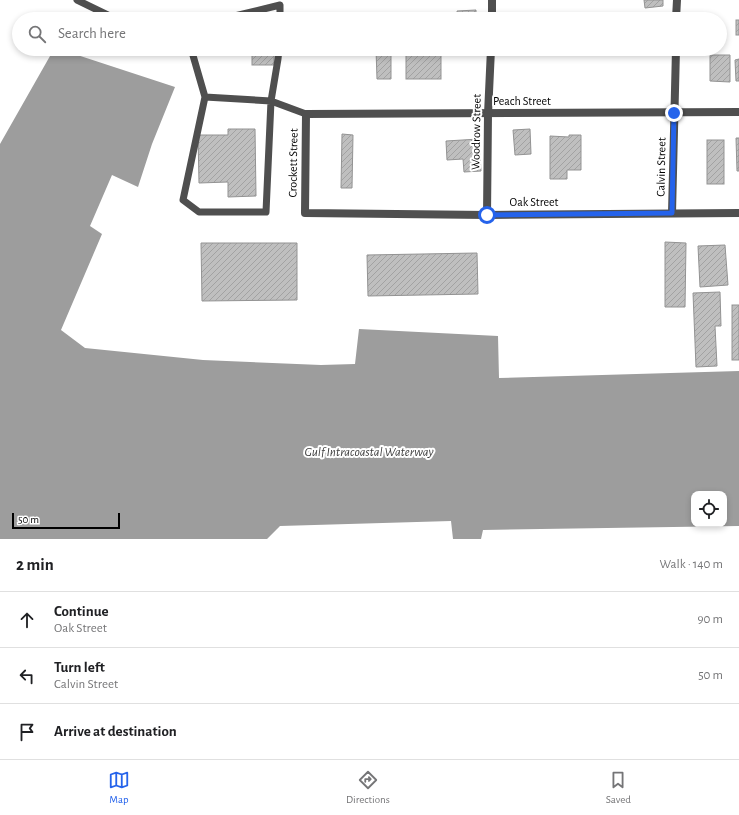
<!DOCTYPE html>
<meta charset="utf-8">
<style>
:root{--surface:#fff;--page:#f2f2f2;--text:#202124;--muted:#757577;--line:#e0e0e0;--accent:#2563eb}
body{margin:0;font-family:"Alegreya Sans",sans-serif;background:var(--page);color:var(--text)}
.controls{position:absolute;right:12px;bottom:12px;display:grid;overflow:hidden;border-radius:8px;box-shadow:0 2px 6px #0003}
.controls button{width:36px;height:36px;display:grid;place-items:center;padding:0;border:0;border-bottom:1px solid var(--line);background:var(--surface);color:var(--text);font:20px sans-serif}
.scale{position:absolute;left:12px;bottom:10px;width:108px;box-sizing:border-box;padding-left:4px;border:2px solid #000;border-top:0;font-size:11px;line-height:14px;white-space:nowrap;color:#000;-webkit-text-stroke:3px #fff;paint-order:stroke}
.stop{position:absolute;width:12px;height:12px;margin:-9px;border:3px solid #2563eb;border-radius:50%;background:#fff}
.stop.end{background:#2563eb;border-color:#fff;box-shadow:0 1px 4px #0008}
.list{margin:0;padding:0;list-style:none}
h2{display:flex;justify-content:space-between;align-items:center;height:52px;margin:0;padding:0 16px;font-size:17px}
h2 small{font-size:13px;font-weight:400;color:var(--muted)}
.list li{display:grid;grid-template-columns:26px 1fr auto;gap:12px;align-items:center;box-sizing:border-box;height:56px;padding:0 16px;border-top:1px solid var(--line)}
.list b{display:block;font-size:15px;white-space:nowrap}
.list p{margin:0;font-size:13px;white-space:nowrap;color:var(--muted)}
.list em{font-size:13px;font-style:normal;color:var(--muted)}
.icon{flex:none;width:22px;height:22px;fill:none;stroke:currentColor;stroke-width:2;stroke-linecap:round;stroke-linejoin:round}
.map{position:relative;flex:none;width:739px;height:539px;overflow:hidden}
.search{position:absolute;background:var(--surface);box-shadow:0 2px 6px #0003;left:12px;right:12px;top:12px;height:44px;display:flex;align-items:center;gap:10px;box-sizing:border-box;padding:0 14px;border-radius:22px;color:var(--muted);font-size:15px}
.sheet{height:220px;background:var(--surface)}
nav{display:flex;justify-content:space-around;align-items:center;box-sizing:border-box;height:56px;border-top:1px solid var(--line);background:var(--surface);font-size:11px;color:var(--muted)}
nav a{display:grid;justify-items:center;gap:2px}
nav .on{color:var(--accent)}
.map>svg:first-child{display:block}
.water{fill:#9d9d9d;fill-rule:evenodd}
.building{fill:url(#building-hatch);stroke:#939393}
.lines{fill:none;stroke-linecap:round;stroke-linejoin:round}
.lane{stroke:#4f4f4f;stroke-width:7}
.street{stroke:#4f4f4f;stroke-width:8}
.route{stroke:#2563eb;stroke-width:5}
.labels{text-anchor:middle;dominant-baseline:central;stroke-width:4;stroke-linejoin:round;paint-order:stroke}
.street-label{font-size:12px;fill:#000;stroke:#fff}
.water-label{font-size:13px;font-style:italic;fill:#3e3e3e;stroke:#fff}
</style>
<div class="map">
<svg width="739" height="539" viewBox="0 0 739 539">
<defs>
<pattern id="building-hatch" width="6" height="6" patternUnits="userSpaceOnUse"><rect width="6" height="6" fill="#bfbfbf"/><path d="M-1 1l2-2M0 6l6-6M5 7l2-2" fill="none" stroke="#a2a2a2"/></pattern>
</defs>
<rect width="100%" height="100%" fill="#fff"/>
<path class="water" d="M 54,49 L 59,49 L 175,87 L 152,144 L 138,187 L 112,175 L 90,226 L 102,234 L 61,330 L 85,348 L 203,360 L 321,365 L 355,364 L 359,329 L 498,336 L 499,378 L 739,371 L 739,526 L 483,530 L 481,539 L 453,539 L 451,521 L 280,526 L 267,539 L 0,539 L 0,144 ZM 694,494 L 724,494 L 724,524 L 694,524 Z"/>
<g class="building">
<path d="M 644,0 L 663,0 L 663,6 L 645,8 Z"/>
<path d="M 476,10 L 476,19 L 458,19 L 457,11 Z"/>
<path d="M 651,17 L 668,18 L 668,19 L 651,19 Z"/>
<rect x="736" y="20" width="3" height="15"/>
<path d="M 376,49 L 391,49 L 391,79 L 377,79 Z"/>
<rect x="406" y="49" width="35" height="30"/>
<rect x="252" y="50" width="22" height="15"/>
<path d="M 710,55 L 730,55 L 730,82 L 710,81 Z"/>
<path d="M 739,59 L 739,81 L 736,81 L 735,60 Z"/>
<path d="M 228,129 L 255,129 L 256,196 L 228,197 L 228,182 L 199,183 L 198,135 L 228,135 Z"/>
<path d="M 530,129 L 531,154 L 515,155 L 513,130 Z"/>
<path d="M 342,134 L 353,135 L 352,188 L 341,188 Z"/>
<path d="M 569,135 L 581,135 L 581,170 L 567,170 L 567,179 L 550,179 L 550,136 L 569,137 Z"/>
<path d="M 736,138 L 739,138 L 739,171 L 737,171 Z"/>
<path d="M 479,139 L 481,171 L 464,172 L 463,159 L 447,160 L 446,141 Z"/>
<rect x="707" y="140" width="17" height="44"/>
<path d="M 665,242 L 686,243 L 685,307 L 665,307 Z"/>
<path d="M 201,243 L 297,243 L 297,300 L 202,301 Z"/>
<path d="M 725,245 L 728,285 L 700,287 L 698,246 Z"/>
<path d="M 477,253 L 478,294 L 368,296 L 367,255 Z"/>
<path d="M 720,292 L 721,326 L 715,326 L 717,366 L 696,367 L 693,293 Z"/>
<rect x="732" y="305" width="7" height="55"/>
</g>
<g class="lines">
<g class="lane">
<path d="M 77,0 L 116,19"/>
<path d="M 222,19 L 280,5 L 280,19"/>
<path d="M 186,49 L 192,52 L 205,97 L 183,200 L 199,212 L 266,212 L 271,101 L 205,97"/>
<path d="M 279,49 L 278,59 L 271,101 L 306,114"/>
</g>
<g class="street">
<path d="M 492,19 L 492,0"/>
<path d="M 676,19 L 677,0"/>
<path d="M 739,112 L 306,114 L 305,213 L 487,215 L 739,213"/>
<path d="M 672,213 L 676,49"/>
<path d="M 487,215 L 488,114 L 491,49"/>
</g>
</g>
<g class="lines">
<path class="route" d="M 487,215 L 672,213 L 674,113"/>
</g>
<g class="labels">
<g class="street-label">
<text x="522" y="101">Peach Street</text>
<text transform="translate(476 132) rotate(-89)">Woodrow Street</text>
<text transform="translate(293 163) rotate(-89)">Crockett Street</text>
<text transform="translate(661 167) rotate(-89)">Calvin Street</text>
<text x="534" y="202">Oak Street</text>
</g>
<g class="water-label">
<text x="369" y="452">Gulf Intracoastal Waterway</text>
</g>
</g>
</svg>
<div class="controls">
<button><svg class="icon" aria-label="locate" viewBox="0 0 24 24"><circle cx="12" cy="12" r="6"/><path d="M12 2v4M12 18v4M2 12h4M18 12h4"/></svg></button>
</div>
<div class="scale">50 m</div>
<div class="stop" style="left:487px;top:215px"></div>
<div class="stop end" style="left:674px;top:113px"></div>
<div class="search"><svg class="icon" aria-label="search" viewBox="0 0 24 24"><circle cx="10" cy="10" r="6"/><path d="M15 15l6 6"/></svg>Search here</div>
</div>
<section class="sheet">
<h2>2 min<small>Walk · 140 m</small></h2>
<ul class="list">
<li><svg class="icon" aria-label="ahead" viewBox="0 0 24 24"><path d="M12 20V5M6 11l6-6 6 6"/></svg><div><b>Continue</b><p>Oak Street</p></div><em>90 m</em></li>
<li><svg class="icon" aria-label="left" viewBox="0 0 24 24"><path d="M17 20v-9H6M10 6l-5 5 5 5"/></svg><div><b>Turn left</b><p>Calvin Street</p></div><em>50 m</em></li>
<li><svg class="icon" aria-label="arrive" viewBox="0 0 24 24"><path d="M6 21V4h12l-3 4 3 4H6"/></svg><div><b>Arrive at destination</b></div></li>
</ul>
</section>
<nav>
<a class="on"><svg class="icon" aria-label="map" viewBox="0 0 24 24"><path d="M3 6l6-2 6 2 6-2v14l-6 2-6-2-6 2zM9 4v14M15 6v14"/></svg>Map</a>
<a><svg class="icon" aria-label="directions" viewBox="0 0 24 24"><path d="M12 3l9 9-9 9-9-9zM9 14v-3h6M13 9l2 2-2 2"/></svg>Directions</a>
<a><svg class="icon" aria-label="saved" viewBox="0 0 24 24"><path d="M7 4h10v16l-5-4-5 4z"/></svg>Saved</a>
</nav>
